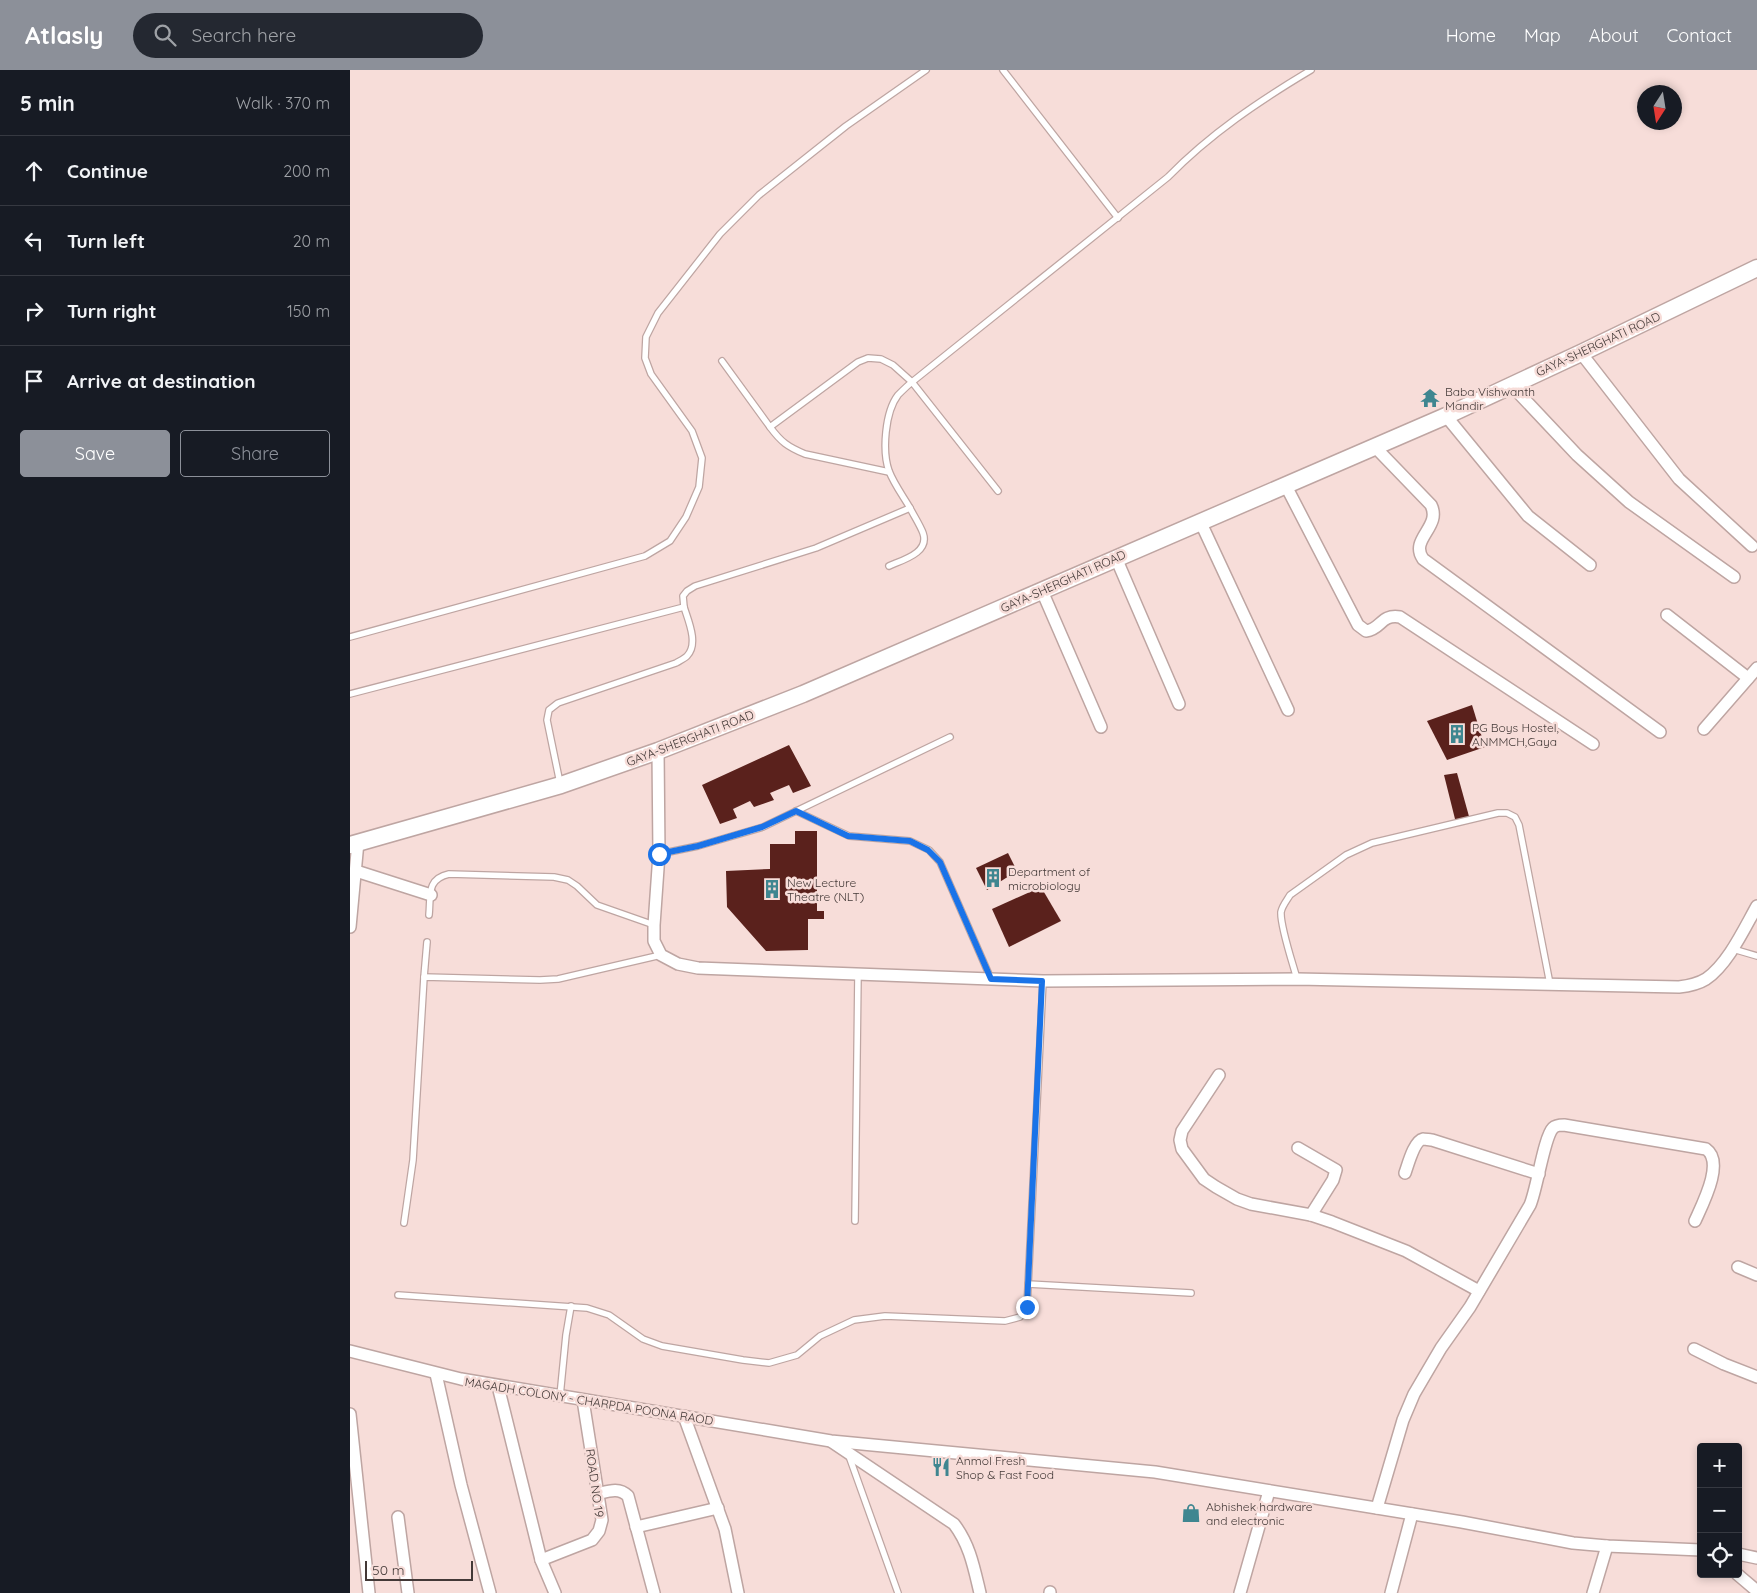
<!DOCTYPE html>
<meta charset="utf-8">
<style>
:root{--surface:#171b24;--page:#242831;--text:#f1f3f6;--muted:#9ea1a6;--line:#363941;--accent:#8c9099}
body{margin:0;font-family:Quicksand,sans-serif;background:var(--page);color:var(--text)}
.controls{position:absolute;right:15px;bottom:15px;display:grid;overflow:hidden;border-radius:5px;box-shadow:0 2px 8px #0003}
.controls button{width:45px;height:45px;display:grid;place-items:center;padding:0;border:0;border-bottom:1px solid var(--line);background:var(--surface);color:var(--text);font:25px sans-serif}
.compass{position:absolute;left:1287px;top:15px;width:45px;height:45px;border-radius:50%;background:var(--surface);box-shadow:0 2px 8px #0003;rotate:192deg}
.scale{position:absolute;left:15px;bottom:12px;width:108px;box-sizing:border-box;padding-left:5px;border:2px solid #433937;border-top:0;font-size:14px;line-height:18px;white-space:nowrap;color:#433937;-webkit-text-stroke:4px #f7ddd9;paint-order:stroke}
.stop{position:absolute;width:15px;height:15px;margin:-11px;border:4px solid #1a73e8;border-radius:50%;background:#fff}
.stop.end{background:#1a73e8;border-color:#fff;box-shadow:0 1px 5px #0008}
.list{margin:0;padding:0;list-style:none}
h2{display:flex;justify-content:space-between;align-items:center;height:65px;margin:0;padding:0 20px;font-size:21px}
h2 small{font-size:16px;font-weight:400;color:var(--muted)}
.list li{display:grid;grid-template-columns:32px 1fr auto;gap:15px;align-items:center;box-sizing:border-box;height:70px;padding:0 20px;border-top:1px solid var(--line)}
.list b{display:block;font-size:19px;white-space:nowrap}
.list em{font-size:16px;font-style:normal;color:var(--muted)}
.actions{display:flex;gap:10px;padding:15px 20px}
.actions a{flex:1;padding:11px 0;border:1px solid var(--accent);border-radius:5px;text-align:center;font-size:18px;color:var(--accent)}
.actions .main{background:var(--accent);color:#fff}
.icon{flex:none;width:28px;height:28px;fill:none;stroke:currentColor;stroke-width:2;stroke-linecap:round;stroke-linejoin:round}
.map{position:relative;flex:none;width:1407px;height:1523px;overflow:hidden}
header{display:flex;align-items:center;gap:30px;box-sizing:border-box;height:70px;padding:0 25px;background:var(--accent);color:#fff}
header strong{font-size:24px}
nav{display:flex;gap:28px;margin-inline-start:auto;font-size:18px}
.search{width:350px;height:45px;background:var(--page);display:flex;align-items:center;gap:12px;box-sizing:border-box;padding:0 18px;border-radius:28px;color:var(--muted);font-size:19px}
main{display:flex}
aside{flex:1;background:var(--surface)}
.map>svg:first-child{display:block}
.building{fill:#5a211c}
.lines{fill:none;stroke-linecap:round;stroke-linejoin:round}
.lane-casing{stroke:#bea5a2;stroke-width:8}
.street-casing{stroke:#bea5a2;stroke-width:14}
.secondary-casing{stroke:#bea5a2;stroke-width:19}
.lane{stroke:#fff;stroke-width:5.5}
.street{stroke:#fff;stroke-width:11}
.secondary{stroke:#fff;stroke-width:16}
.route{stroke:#1a73e8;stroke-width:6}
.labels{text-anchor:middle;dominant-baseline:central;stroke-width:5;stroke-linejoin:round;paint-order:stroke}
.street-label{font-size:12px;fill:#433937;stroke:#f7ddd9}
.poi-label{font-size:12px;fill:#433937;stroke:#f7ddd9;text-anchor:start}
</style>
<header>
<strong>Atlasly</strong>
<div class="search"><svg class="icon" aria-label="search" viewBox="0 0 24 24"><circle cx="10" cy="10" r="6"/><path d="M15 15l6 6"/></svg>Search here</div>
<nav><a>Home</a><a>Map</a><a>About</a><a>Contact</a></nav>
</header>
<main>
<aside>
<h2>5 min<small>Walk · 370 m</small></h2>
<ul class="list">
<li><svg class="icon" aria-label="ahead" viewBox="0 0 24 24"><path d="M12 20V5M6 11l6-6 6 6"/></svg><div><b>Continue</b></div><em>200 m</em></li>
<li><svg class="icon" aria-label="left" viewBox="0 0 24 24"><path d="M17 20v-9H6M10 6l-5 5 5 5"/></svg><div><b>Turn left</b></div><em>20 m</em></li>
<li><svg class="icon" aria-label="right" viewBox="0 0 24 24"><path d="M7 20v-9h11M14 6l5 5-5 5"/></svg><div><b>Turn right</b></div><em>150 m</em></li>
<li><svg class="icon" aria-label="arrive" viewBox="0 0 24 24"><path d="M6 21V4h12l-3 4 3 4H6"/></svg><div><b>Arrive at destination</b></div></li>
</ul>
<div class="actions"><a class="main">Save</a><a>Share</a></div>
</aside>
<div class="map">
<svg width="1407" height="1523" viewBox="0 0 1407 1523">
<rect width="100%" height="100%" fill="#f7ddd9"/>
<g class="building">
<path d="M 1122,635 L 1135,677 L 1097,690 L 1077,651 Z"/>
<path d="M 439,675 L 461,716 L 443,723 L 439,715 L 420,723 L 424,730 L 404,737 L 400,731 L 383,739 L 387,748 L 370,754 L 352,715 Z"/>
<path d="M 1107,703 L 1120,750 L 1106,753 L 1094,705 Z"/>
<path d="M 445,761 L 467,761 L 467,841 L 474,841 L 474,849 L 458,849 L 458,880 L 416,881 L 377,837 L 376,801 L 420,799 L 420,774 L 445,774 Z"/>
<path d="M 658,783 L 667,801 L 637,820 L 626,798 Z"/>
<path d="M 691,817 L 711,851 L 659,877 L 642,839 Z"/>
</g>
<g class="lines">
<g class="lane-casing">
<g id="lane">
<path d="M 653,0 L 768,148"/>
<path d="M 372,291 L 420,357 L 508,292 L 518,288 L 531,289 L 543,295 L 562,312 L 648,421"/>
<path d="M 420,357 C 431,372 438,377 455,384 L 539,402"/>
<path d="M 539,496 C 552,490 580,483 573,463 C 570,455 564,446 560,438"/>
<path d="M 0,567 L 295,486 L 320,471 L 336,447 L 349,417 L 352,388 L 342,361 L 301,304 L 295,288 L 296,267 L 308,243 L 370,164 L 409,125 L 496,56 L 576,0"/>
<path d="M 0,624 L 334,537 L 333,526 L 337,521 L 345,516 L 466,478 L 560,438 C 553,426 544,414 539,401 C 532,381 535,342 548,325 C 552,321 557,316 562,312 L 818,107 C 860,64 909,31 961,0"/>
<path d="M 210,713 L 197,650 L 199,640 L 208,633 L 326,593 C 329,591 334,589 337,586 C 349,574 338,550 334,537"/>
<path d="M 446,741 L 499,766 L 560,771 L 579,780 L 590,792 L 641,909"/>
<path d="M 309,784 L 348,776 L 413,757 L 600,667"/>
<path d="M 79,845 C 81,826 76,809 99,804 L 204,807 L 218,810 L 227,816 L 247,835 L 304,855"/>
<path d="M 1383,879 L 1407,886"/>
<path d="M 74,907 L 77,872"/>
<path d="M 947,909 C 943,894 930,856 931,842 C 932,836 937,830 940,825 L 996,785 L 1022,773 L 1148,743 L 1157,743 L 1165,747 L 1169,755 L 1200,914"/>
<path d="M 505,1151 L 508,904"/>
<path d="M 54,1153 L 63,1090 L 74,907 L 190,910 L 208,909 L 311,885"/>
<path d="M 678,1214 L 841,1223"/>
<path d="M 48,1225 L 237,1238 L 259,1245 L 293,1269 L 312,1276 L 393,1290 L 419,1293 L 447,1285 L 470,1266 L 504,1250 L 535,1246 L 655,1251 L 670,1247 L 677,1237 L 693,911"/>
<path d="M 210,1326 L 216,1265 L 221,1236"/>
<path d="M 499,1386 L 548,1523"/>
</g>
</g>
<g class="street-casing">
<g id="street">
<path d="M 1231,283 L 1329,409 L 1402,476"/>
<path d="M 1161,315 L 1227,385 L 1279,432 L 1384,507"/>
<path d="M 1096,346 L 1178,446 L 1240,495"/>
<path d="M 1025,377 L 1081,435 C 1092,457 1059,469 1073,489 L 1310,662"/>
<path d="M 936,416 L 1008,555 L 1016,561 C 1032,559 1030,544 1050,547 L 1243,674"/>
<path d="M 850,451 L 938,640"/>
<path d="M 766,488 L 829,634"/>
<path d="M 692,521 L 751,657"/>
<path d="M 1317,545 L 1398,608"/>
<path d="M 1354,659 L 1407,598"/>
<path d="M 308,681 L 309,784 L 304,855 L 304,871 L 311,885 L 328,894 L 348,898 L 693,911 L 947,909 L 1329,917 C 1338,916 1348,914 1356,909 C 1378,894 1394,859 1407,836"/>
<path d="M 6,801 L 81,825"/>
<path d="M 0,857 L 8,772"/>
<path d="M 869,1005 L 832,1061 L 830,1070 L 832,1079 L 854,1109 L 866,1117 L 887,1129 L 901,1134 L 961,1145 L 982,1152 L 1056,1181 L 1129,1221"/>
<path d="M 948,1078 L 986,1100 L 983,1110 L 961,1145"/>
<path d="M 1055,1103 C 1058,1095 1064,1071 1073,1069 C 1074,1069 1081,1070 1082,1070 L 1189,1104"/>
<path d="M 1388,1197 L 1407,1205"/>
<path d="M 1344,1279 L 1374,1294 L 1407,1307"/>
<path d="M 0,1281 L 111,1309 L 481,1371 L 805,1402 L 1112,1452 L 1223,1473 L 1257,1476 L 1351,1480"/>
<path d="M 86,1304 L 111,1415 L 140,1523"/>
<path d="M 148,1316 L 191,1490 L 205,1523"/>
<path d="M 0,1344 L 19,1523"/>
<path d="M 334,1346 L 375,1459 L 388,1523"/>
<path d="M 482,1372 L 604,1454 C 620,1475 624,1498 630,1523"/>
<path d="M 247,1424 C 259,1421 269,1417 278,1426 L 304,1523"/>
<path d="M 1027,1438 L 1053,1350 L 1064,1324 L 1091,1278 L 1120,1237 L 1180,1135 C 1187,1119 1194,1067 1203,1058 C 1206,1055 1210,1055 1214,1055 L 1356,1079 C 1375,1092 1352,1135 1345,1151"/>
<path d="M 48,1447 L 58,1523"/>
<path d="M 286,1457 L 368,1438"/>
<path d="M 1388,1484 L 1407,1488"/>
<path d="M 191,1490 L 242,1470 L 249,1461 L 252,1450 L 233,1330"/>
<path d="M 1387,1504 L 1407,1521"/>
<path d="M 700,1523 L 700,1522"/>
<path d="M 890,1523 L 919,1421"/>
<path d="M 1041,1523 L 1062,1444"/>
<path d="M 1243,1523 L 1257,1476"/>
</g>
</g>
<g class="secondary-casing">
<path id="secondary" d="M 0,775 L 211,715 L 308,681 L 453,624 L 1096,346 L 1231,283 L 1407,198"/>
</g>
<use href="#lane" class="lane"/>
<use href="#street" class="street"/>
<use href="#secondary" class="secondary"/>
</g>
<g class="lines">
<path class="route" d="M 309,784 L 348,776 L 412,757 L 446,741 L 498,766 L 560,771 L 578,780 L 590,792 L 641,909 L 692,911 L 677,1237"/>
</g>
<defs>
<g id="temple-bare" transform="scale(1.5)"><path d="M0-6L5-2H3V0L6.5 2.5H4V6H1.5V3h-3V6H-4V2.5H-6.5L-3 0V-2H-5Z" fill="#3f8690" stroke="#f7ddd9" stroke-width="2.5" paint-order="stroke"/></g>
<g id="building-bare" transform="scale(1.5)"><path d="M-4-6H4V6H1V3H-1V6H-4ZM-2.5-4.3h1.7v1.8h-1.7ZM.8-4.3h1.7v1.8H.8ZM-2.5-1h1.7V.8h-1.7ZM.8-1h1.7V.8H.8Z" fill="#3f8690" stroke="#f7ddd9" stroke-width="2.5" paint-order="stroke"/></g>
<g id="restaurant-bare" transform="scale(1.5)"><path d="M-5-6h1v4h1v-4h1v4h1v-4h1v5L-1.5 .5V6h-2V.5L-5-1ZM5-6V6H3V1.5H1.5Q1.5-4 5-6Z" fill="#3f8690" stroke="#f7ddd9" stroke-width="2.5" paint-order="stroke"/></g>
<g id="shop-bare" transform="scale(1.5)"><path d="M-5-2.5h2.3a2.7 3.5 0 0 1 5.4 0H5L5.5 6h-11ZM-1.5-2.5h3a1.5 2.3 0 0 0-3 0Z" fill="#3f8690" stroke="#f7ddd9" stroke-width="2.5" paint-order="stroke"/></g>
</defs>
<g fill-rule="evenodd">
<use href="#temple-bare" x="1080" y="328"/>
<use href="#building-bare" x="1107" y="664"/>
<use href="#building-bare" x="643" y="808"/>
<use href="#building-bare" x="422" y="819"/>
<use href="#restaurant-bare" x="591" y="1397"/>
<use href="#shop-bare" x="841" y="1443"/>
</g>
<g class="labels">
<g class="street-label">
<text transform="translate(1248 274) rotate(-25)">GAYA-SHERGHATI ROAD</text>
<text transform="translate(713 511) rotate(-24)">GAYA-SHERGHATI ROAD</text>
<text transform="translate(340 668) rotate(-21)">GAYA-SHERGHATI ROAD</text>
<text transform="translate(239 1331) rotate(9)">MAGADH COLONY - CHARPDA POONA RAOD</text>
<text transform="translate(245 1413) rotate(82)">ROAD NO 19</text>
</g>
<g class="poi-label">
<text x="1095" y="321">Baba Vishwanth<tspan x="1095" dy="14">Mandir</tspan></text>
<text x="1122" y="657">PG Boys Hostel,<tspan x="1122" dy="14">ANMMCH,Gaya</tspan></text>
<text x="658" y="801">Department of<tspan x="658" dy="14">microbiology</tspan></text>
<text x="437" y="812">New Lecture<tspan x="437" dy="14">Theatre (NLT)</tspan></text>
<text x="606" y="1390">Anmol Fresh<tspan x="606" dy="14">Shop &amp; Fast Food</tspan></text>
<text x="856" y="1436">Abhishek hardware<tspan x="856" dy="14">and electronic</tspan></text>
</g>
</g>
</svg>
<div class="controls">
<button>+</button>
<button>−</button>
<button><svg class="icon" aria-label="locate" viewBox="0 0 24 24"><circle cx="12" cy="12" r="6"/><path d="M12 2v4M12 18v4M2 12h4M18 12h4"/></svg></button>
</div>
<svg class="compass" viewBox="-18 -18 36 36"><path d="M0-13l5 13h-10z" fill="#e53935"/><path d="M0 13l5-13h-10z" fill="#9ea1a6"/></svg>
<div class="scale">50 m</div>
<div class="stop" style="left:309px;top:784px"></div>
<div class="stop end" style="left:677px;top:1237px"></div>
</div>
</main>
